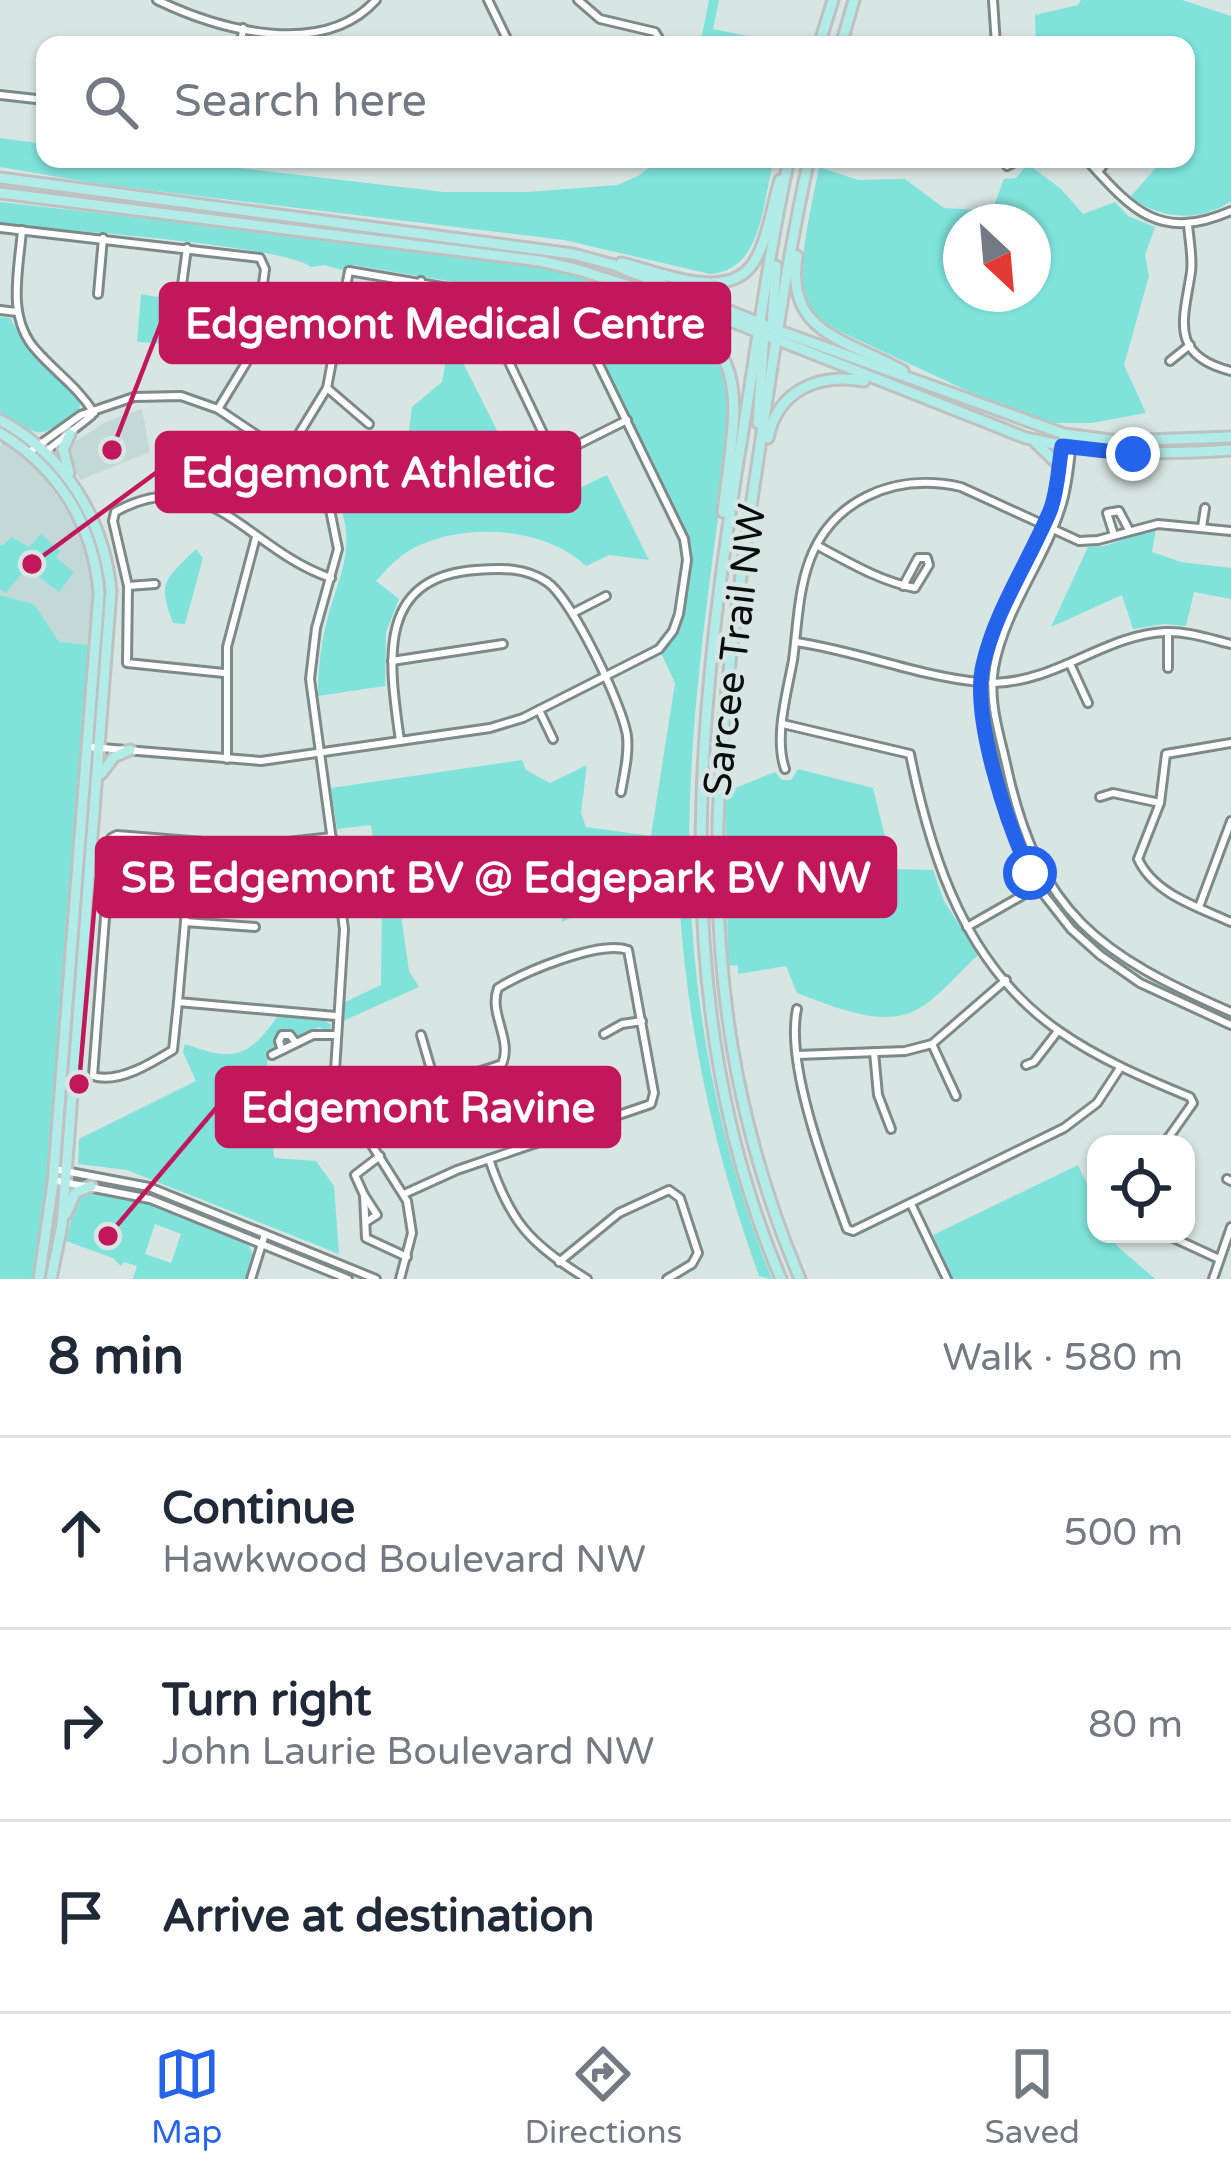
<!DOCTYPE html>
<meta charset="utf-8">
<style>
:root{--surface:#fff;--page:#f2f2f3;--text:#1f2937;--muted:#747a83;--line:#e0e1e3;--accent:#2563eb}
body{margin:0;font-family:"Varela Round",sans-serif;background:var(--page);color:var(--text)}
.controls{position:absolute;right:36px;bottom:36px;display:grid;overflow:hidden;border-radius:24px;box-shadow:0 3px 9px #0004}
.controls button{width:108px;height:108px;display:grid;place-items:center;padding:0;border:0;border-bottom:3px solid var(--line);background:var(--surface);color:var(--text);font:60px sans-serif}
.compass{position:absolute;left:943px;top:204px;width:108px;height:108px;border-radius:50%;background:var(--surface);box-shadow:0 3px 9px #0004;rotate:154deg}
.stop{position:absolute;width:36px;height:36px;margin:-27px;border:9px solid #2563eb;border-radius:50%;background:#fff}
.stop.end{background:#2563eb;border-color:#fff;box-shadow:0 3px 12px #0008}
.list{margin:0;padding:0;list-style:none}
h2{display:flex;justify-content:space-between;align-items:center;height:156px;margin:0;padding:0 48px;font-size:51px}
h2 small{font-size:39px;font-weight:400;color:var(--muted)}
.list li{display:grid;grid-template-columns:78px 1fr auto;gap:36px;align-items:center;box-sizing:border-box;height:192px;padding:0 48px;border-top:3px solid var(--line)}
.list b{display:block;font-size:45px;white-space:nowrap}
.list p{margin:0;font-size:39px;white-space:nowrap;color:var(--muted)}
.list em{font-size:39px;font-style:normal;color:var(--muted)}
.icon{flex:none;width:66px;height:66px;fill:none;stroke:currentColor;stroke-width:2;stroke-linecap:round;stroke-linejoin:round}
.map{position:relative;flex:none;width:1231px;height:1279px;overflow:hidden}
.search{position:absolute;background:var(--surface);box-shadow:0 3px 9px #0004;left:36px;right:36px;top:36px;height:132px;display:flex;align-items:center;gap:30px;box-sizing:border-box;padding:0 42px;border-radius:24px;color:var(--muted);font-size:45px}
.sheet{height:732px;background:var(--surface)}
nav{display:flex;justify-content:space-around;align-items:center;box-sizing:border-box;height:168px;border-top:3px solid var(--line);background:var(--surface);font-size:33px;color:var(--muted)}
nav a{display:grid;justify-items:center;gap:6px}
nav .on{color:var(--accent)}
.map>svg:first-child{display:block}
.built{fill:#c3d9d7}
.green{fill:#7fe3dc;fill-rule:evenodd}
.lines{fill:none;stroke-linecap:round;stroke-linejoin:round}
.minor-casing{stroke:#7e8a89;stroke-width:12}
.major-casing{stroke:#bfc0c0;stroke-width:15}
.minor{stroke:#fff;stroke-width:6}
.major{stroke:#b1ece8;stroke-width:9}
.route{stroke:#2563eb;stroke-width:15}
.labels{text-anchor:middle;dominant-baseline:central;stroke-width:9;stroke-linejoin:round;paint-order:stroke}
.street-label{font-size:39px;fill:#080d0c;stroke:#d7e5e3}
.leader{fill:none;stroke:#c2185b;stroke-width:4.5}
.callout-dot{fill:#c2185b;stroke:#d7e5e3;stroke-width:4.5}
.callout{fill:#c2185b;stroke:#c2185b;stroke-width:4.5}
.callout-label{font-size:42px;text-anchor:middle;font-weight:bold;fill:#fff}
</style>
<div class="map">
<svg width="1231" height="1279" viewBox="0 0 1231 1279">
<rect width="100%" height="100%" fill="#d7e5e3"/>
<g class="built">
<path d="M 142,409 L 150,452 L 80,480 L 65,448 L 106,422 Z"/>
<path d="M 3,441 L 43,475 L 75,524 L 91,576 L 92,645 L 59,642 L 34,604 L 0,595 L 0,447 Z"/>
</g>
<g class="green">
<path d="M 709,0 L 719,0 L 713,29 L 793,45 L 700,45 Z"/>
<path d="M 1081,0 L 1182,0 L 1231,16 L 1231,201 C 1199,223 1160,219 1130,197 L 1164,159 L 1186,159 L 1186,45 L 1036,45 L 1035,15 L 1078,5 Z"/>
<path d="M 0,138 L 45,144 L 45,159 L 162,159 L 444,192 L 528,192 L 617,185 L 638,176 L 660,159 L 774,159 C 762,203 763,270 710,274 L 564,240 L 99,184 L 0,167 Z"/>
<path d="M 1028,164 L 1061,189 L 1083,214 L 1115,202 L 1128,216 L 1155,227 L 1145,255 L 1149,276 L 1124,365 L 1146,413 L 1091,423 L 1053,423 L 970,392 L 837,330 C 824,322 809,311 804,295 C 796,268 814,196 819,167 L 858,180 L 905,179 L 944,208 L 992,211 L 1004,179 L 1016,178 ZM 961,222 L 1033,222 L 1033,294 L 961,294 Z"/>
<path d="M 0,202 L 483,256 C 558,270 631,287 696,329 L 695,333 L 698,331 L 725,365 L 732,409 C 713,567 684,730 690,889 C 695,1022 722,1155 772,1279 L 759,1276 C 714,1152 687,1029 679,897 L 670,890 L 643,883 L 562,922 L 561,895 L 526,848 L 453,837 L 394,866 L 409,971 L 419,987 L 343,1021 L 345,1002 L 381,985 L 382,898 L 371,825 L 337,829 L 331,788 L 522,760 L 526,770 L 550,783 L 587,765 L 581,813 L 586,827 L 651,836 L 675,683 L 661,653 L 684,615 L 690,544 L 584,325 L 564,306 L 542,297 L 354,265 L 342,270 L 325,265 L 311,267 C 285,245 49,229 0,224 Z"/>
<path d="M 141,294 L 168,299 L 167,308 L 177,317 L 181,345 L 137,342 Z"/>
<path d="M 0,317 L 10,318 C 30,355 58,371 80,404 L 79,411 C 36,439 44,439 0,413 Z"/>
<path d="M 450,337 L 528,492 C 552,508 583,485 607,475 L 649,560 L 609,555 L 586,566 C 544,526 462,522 412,549 C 397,557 387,569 376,581 L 399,599 L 386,632 L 385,686 L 318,696 C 318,674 320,651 325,629 C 335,583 360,547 337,500 L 407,447 L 412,407 L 442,382 Z"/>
<path d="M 1156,529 L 1152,552 L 1181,562 L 1231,568 L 1231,599 L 1194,592 L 1186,626 L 1164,624 L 1133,629 L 1122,595 L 1051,627 L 1088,547 L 1104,546 Z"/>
<path d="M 41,534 L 60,551 L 56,558 L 74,572 L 59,592 L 31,571 L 24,571 L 6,593 L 0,589 L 0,544 L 3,546 L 11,537 L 29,547 Z"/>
<path d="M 196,549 L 203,558 L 185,624 L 173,623 C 157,581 165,580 196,549 Z"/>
<path d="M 0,595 L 34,604 L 59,642 L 92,645 L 43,1220 L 34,1279 L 0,1279 Z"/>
<path d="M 798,769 L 873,788 L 893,869 L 933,870 L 944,901 L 978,955 C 958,973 937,1000 914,1011 C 878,1028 828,1004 797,993 L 786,966 L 738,974 L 738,965 L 728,966 L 725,792 L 775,772 L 782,780 L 791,780 Z"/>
<path d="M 278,1016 L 322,1019 L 331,1025 L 329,1032 L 319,1027 L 297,1038 L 289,1032 L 282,1033 L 277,1048 L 268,1053 L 267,1063 L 274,1158 L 316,1161 L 334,1186 L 339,1254 L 127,1170 L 78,1164 L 79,1139 L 196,1081 L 183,1052 L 185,1044 C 234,1062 248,1058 278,1016 Z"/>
<path d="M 1078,1165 L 1096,1203 L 1096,1234 L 1111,1234 L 1117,1246 L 1155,1279 L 953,1279 L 933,1235 Z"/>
<path d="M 91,1191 L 155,1204 L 247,1242 L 253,1254 L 245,1279 L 133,1279 L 137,1266 L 124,1262 L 121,1266 L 113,1258 L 66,1241 L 77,1197 ZM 155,1224 L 181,1234 L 171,1263 L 145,1254 Z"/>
</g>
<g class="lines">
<g class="minor-casing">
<g id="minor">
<path d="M 157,0 C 219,30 323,59 376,0"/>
<path d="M 488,0 L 510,45"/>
<path d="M 578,0 L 600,19 L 655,32 L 663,45"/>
<path d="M 993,0 L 996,45"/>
<path d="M 241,45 L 243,28"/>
<path d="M 0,95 L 45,100"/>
<path d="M 1086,159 C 1132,210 1159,242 1231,211"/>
<path d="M 1007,166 L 1021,159"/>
<path d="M 1098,172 L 1108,159"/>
<path d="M 1188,224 C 1189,239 1193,257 1191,272 C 1184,319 1168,355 1231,371"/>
<path d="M 0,228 L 260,258 L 265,269 L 254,350 L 218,409"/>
<path d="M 22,230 C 19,270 6,317 36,350 C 55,372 78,387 94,413"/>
<path d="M 98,294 L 103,238"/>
<path d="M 495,294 L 492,315 L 496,335 L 552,452 L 563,452 L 627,420"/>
<path d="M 179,307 L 187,248"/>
<path d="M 0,310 L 17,312"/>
<path d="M 409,353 L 421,281"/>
<path d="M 1170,361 L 1190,345"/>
<path d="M 327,388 L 369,424"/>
<path d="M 1064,434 L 1052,507 L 982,667 L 982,711 L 1007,820 L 1038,887 L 1071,929 L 1100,955 L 1140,983 L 1231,1025"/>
<path d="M 1072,443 C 1069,464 1068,486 1061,507 C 1044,561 1004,611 994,668 C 988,703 1000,735 1007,768 C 1039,914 1100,955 1231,1012"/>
<path d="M 45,452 L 91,416"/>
<path d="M 28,453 L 81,415 L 134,397 L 181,396 L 218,409 L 298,463 L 328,500 L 338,549 L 316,628 L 310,679 L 344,929 L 335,1071 L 348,1107 L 407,1201 L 412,1233 L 400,1279"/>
<path d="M 1202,527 L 1205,508"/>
<path d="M 1114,535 L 1107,513 L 1119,511 L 1128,528"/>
<path d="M 818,546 C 850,563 880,581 915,588 L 929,565 L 927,558 L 918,558 L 903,586"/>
<path d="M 128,586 L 155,584"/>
<path d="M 573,613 L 606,596"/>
<path d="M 1168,632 L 1168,668"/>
<path d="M 796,642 C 858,651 917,676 979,682"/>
<path d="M 392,661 L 503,644"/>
<path d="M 1071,666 L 1088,703"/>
<path d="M 224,673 L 127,663 L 128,586 L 113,521 L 115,512 C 209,460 247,550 331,578"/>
<path d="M 992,683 C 1058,682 1104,635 1165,632 C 1187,631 1210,639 1231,644"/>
<path d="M 539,710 L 553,739"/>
<path d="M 783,724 L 910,754 C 931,859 966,966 1059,1031 C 1099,1059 1144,1078 1190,1097 L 1193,1103 L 1164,1144"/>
<path d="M 400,741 C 390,667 373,577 476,570 C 501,568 525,567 547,582 C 572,599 623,706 627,736 C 629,755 624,774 621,792"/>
<path d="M 1231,743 L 1166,754 L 1160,803 L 1138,859 C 1154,894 1198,907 1231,922"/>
<path d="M 89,747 L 261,761 L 490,728 L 523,718 L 659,649 L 673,631 L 679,614 L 687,560 L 684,539 L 586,338 L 571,317 L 553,306 L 349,271 L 327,388 L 286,455"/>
<path d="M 227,759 L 227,647 L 256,537"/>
<path d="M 785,769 C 774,737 787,693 793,660 C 797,630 798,597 807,568 C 828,500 894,472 961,487 L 1079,541 L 1098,540 L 1158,524 L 1231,531"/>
<path d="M 1100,797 L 1113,793 L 1160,803"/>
<path d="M 192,841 L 178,1002 L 336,1016"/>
<path d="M 1199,907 L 1231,821"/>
<path d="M 185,922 L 255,927"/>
<path d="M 967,927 L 1037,887"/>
<path d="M 178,1002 L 173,1050 C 152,1063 118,1084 93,1076 L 111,838 L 117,835 L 253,846 L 332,837"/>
<path d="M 797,1009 C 785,1065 827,1174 847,1229 L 853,1231 L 1064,1128 L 1097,1103 L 1120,1068"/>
<path d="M 604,1034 L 622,1024 L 642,1021"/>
<path d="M 421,1035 L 435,1083"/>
<path d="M 932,1044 L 956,1096"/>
<path d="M 282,1050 L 279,1041 L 282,1035 L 290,1035 L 296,1043"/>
<path d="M 874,1052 L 878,1095 L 891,1129"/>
<path d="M 272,1055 L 313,1035 L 337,1035"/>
<path d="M 797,1055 L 905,1051 L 932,1044 L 1006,980"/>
<path d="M 1026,1065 L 1034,1062 L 1058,1031"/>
<path d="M 337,1078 L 307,1087 L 293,1096 L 298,1137 C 339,1145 375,1106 411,1092 C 441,1081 472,1075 502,1064 C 513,1040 488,1013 498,988 C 524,972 599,940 628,950 L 654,1093 L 651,1104 L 457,1170 L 404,1194"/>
<path d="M 380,1156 L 355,1175 L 364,1195 L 366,1238 L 407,1257"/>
<path d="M 489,1159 C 510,1222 530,1244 587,1279"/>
<path d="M 54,1169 L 149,1187 L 376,1279"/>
<path d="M 1227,1179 L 1231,1181"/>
<path d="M 53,1180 L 150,1199 L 348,1279"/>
<path d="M 364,1195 L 377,1215 L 366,1222"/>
<path d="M 912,1206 L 947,1279"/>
<path d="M 1165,1234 L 1217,1258"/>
<path d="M 559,1262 L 619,1213 L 669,1190 L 680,1198 L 698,1253 L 692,1264 L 667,1279"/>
<path d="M 251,1279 L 265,1234"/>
<path d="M 1213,1279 L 1231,1227"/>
</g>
</g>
<g class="major-casing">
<g id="major">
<path d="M 819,45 L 833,0"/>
<path d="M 841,45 L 854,0"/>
<path d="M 0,178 L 573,254 L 614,265 L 777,330 L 1064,434 L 1118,441 L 1231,437"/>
<path d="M 0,193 L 540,261 L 579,270 L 695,307 L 1026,438 C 1094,454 1161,455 1231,450"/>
<path d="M 797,256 C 785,335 848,339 903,371"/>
<path d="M 621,263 C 658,271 728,304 754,262 C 768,239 772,206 780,180"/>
<path d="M 622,288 C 758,341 738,386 723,512"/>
<path d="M 772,327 L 776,266"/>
<path d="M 0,420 C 65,455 104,519 111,591 L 62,1225 L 51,1279"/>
<path d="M 758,423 L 764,333"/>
<path d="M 0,433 C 59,468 94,526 99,594 L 53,1183 L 39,1279"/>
<path d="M 768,438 C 778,390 818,373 864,381"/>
<path d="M 1036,443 L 1058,464"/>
<path d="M 69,473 L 63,449 L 70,434"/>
<path d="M 101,774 L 114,757 L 130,750"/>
<path d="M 66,1214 L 75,1193 L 91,1186"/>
<path d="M 781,1279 C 666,1009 696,718 742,437 C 757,345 769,251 789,159"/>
<path d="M 800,1279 C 683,1001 712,762 756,473 C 772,368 786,263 809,159"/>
</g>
</g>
<use href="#minor" class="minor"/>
<use href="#major" class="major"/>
</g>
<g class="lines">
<path class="route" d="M 1030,873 C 1007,824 971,717 983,665 C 995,611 1029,561 1050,511 C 1058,491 1058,468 1062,446 L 1133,454"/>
</g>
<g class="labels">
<g class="street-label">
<text transform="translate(735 650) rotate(-83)">Sarcee Trail NW</text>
</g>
</g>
<path class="leader" d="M112 450L161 323M32 564L157 472M79 1084L97 877M108 1236L217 1107"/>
<g class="callout-dot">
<circle cx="112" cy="450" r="12"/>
<circle cx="32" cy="564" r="12"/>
<circle cx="79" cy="1084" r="12"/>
<circle cx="108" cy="1236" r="12"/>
</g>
<g class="callout">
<rect x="161" y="284" width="568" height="78" rx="12"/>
<rect x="157" y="433" width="422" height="78" rx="12"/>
<rect x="97" y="838" width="798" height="78" rx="12"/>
<rect x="217" y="1068" width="402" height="78" rx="12"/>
</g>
<g class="callout-label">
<text x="445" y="338">Edgemont Medical Centre</text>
<text x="368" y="487">Edgemont Athletic</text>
<text x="496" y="892">SB Edgemont BV @ Edgepark BV NW</text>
<text x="418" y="1122">Edgemont Ravine</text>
</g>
</svg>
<div class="controls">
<button><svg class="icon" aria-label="locate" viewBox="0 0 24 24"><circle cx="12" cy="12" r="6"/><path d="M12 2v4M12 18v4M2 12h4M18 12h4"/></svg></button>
</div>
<svg class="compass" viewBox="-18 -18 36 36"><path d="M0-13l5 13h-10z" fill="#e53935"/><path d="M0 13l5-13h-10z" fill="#747a83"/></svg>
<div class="stop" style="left:1030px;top:873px"></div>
<div class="stop end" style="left:1133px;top:454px"></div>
<div class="search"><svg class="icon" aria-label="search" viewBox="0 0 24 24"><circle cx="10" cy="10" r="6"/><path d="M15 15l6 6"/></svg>Search here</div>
</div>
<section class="sheet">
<h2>8 min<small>Walk · 580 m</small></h2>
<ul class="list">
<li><svg class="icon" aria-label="ahead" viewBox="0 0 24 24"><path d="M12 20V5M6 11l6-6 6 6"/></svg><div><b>Continue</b><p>Hawkwood Boulevard NW</p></div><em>500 m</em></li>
<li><svg class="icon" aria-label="right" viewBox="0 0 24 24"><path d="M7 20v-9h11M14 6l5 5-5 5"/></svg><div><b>Turn right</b><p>John Laurie Boulevard NW</p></div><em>80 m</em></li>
<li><svg class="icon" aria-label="arrive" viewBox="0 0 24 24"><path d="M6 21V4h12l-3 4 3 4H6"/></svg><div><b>Arrive at destination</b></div></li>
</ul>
</section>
<nav>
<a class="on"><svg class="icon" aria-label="map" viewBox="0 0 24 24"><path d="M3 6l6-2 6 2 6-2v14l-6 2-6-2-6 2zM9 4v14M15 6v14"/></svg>Map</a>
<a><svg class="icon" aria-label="directions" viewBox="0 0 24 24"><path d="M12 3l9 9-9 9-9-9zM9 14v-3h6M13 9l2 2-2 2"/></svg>Directions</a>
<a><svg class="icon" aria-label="saved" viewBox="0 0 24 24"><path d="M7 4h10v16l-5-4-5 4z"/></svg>Saved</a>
</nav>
